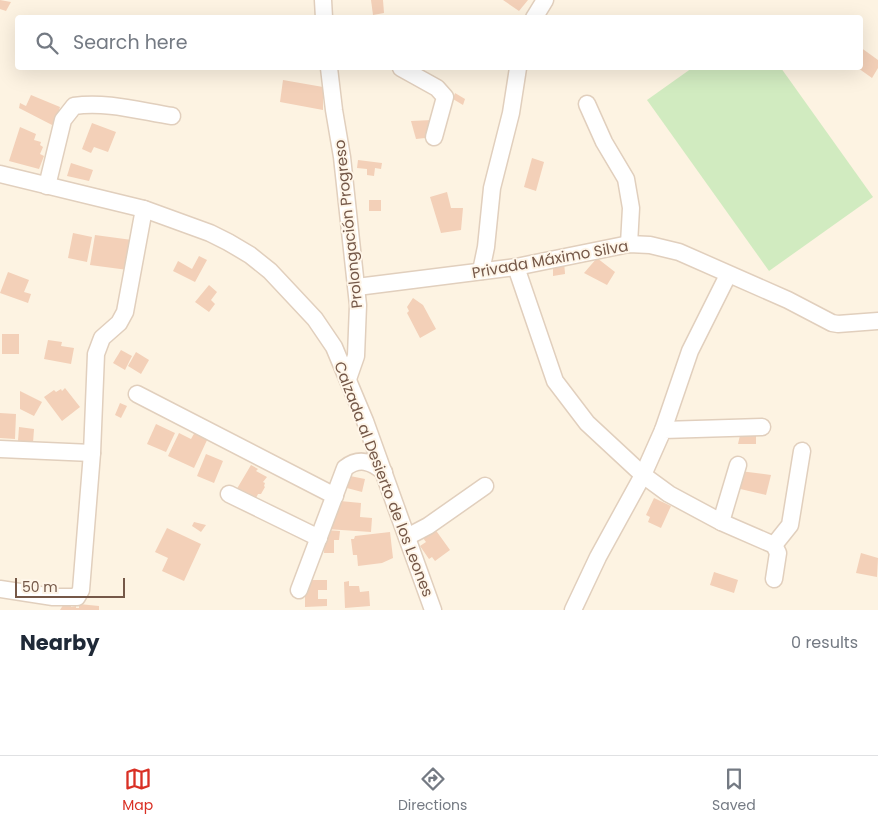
<!DOCTYPE html>
<meta charset="utf-8">
<style>
:root{--surface:#fff;--page:#f6f6f7;--text:#1f2937;--muted:#747a83;--line:#e0e1e3;--accent:#d93025}
body{margin:0;font-family:Poppins,sans-serif;background:var(--page);color:var(--text)}
.scale{position:absolute;left:15px;bottom:12px;width:110px;box-sizing:border-box;padding-left:5px;border:2px solid #755848;border-top:0;font-size:14px;line-height:18px;white-space:nowrap;color:#755848;-webkit-text-stroke:4px #fff6e9;paint-order:stroke}
.list{margin:0;padding:0;list-style:none}
h2{display:flex;justify-content:space-between;align-items:center;height:65px;margin:0;padding:0 20px;font-size:21px}
h2 small{font-size:16px;font-weight:400;color:var(--muted)}
.icon{flex:none;width:28px;height:28px;fill:none;stroke:currentColor;stroke-width:2;stroke-linecap:round;stroke-linejoin:round}
.map{position:relative;flex:none;width:878px;height:610px;overflow:hidden}
.search{position:absolute;background:var(--surface);box-shadow:0 5px 20px #0002;left:15px;right:15px;top:15px;height:55px;display:flex;align-items:center;gap:12px;box-sizing:border-box;padding:0 18px;border-radius:5px;color:var(--muted);font-size:19px}
.sheet{height:145px;background:var(--surface)}
nav{display:flex;justify-content:space-around;align-items:center;box-sizing:border-box;height:70px;border-top:1px solid var(--line);background:var(--surface);font-size:14px;color:var(--muted)}
nav a{display:grid;justify-items:center;gap:2px}
nav .on{color:var(--accent)}
.map>svg:first-child{display:block}
.green{fill:#d1ebc0}
.building{fill:#f3d0b8}
.lines{fill:none;stroke-linecap:round;stroke-linejoin:round}
.minor-casing{stroke:#e1cfbd;stroke-width:19}
.minor{stroke:#fff;stroke-width:16}
.labels{text-anchor:middle;dominant-baseline:central;stroke-width:4;stroke-linejoin:round;paint-order:stroke}
.street-label{font-size:15px;fill:#755848;stroke:#fff6e9}
</style>
<div class="map">
<svg width="878" height="610" viewBox="0 0 878 610">
<rect width="100%" height="100%" fill="#fdf3e2"/>
<path class="green" d="M 692,68 L 781,68 L 873,197 L 769,271 L 647,100 Z"/>
<g class="building">
<path d="M 0,0 L 11,2 L 6,11 L 0,9 Z"/>
<path d="M 371,0 L 383,0 L 384,13 L 373,15 Z"/>
<path d="M 503,0 L 528,0 L 519,11 Z"/>
<path d="M 860,47 L 878,60 L 878,68 L 872,78 L 858,68 L 860,68 Z"/>
<path d="M 283,80 L 323,87 L 323,110 L 280,102 Z"/>
<path d="M 455,93 L 465,99 L 463,105 L 453,99 Z"/>
<path d="M 31,95 L 60,107 L 54,126 L 19,108 L 20,103 L 26,106 Z"/>
<path d="M 432,120 L 434,137 L 416,139 L 411,121 Z"/>
<path d="M 92,123 L 116,132 L 108,152 L 94,147 L 91,153 L 82,149 Z"/>
<path d="M 20,127 L 36,134 L 34,140 L 41,142 L 40,145 L 43,147 L 40,154 L 44,156 L 39,169 L 9,161 Z"/>
<path d="M 532,158 L 544,162 L 536,191 L 524,187 Z"/>
<path d="M 358,160 L 382,163 L 381,169 L 375,168 L 374,176 L 367,175 L 367,169 L 357,168 Z"/>
<path d="M 71,163 L 93,170 L 89,181 L 67,176 Z"/>
<path d="M 447,192 L 451,208 L 463,208 L 461,230 L 441,233 L 430,197 Z"/>
<rect x="369" y="200" width="12" height="11"/>
<path d="M 73,233 L 92,237 L 87,262 L 68,258 Z"/>
<path d="M 95,235 L 132,240 L 128,270 L 90,265 Z"/>
<path d="M 199,256 L 207,260 L 195,282 L 173,271 L 178,261 L 192,269 Z"/>
<path d="M 597,258 L 615,272 L 607,285 L 584,273 Z"/>
<path d="M 564,260 L 565,274 L 553,276 L 553,262 Z"/>
<path d="M 8,272 L 29,280 L 24,292 L 31,294 L 28,303 L 0,293 Z"/>
<path d="M 209,285 L 217,292 L 211,300 L 215,304 L 209,312 L 195,302 Z"/>
<path d="M 413,298 L 423,305 L 436,329 L 420,338 L 407,313 L 409,311 L 407,307 Z"/>
<rect x="2" y="334" width="17" height="20"/>
<path d="M 48,340 L 62,342 L 61,346 L 74,348 L 71,364 L 44,359 Z"/>
<path d="M 121,350 L 132,356 L 125,370 L 113,363 Z"/>
<path d="M 136,352 L 149,360 L 141,374 L 128,366 Z"/>
<path d="M 65,388 L 80,407 L 62,421 L 44,397 L 54,390 L 56,392 L 61,389 L 62,391 Z"/>
<path d="M 20,391 L 42,402 L 34,416 L 20,409 Z"/>
<path d="M 120,403 L 127,406 L 121,418 L 115,415 Z"/>
<path d="M 0,413 L 16,414 L 15,439 L 0,438 Z"/>
<path d="M 156,424 L 175,433 L 166,452 L 147,444 Z"/>
<path d="M 19,427 L 34,429 L 33,443 L 18,441 Z"/>
<path d="M 741,431 L 756,433 L 756,444 L 738,444 Z"/>
<path d="M 195,432 L 208,438 L 194,468 L 168,456 L 179,433 L 191,439 Z"/>
<path d="M 206,454 L 223,461 L 214,483 L 197,476 Z"/>
<path d="M 251,465 L 258,469 L 256,471 L 267,477 L 263,482 L 265,483 L 264,486 L 265,487 L 261,494 L 258,494 L 254,502 L 235,492 Z"/>
<path d="M 740,471 L 771,475 L 766,495 L 736,488 Z"/>
<path d="M 350,476 L 365,479 L 362,492 L 347,488 Z"/>
<path d="M 654,498 L 671,506 L 661,528 L 648,522 L 650,517 L 646,515 Z"/>
<path d="M 340,501 L 361,503 L 360,517 L 372,518 L 371,532 L 327,529 Z"/>
<path d="M 194,522 L 206,525 L 201,532 L 192,526 Z"/>
<path d="M 432,525 L 450,550 L 435,561 L 432,557 L 429,559 L 420,546 L 426,542 L 420,534 Z"/>
<path d="M 167,528 L 201,544 L 184,581 L 162,571 L 168,558 L 155,552 Z"/>
<path d="M 325,530 L 340,531 L 339,540 L 334,540 L 334,553 L 324,553 Z"/>
<path d="M 390,532 L 393,558 L 382,563 L 358,566 L 357,555 L 353,555 L 351,539 L 354,539 L 355,536 Z"/>
<path d="M 861,553 L 878,558 L 877,577 L 856,573 Z"/>
<path d="M 714,572 L 738,580 L 734,593 L 710,585 Z"/>
<path d="M 305,580 L 327,580 L 327,590 L 318,590 L 318,599 L 327,599 L 327,606 L 305,607 Z"/>
<path d="M 349,581 L 349,586 L 359,586 L 360,592 L 369,591 L 370,606 L 345,608 L 344,582 Z"/>
<path d="M 65,602 L 71,602 L 71,607 L 76,606 L 76,608 L 79,608 L 79,604 L 99,606 L 99,610 L 60,610 Z"/>
</g>
<g class="lines">
<g class="minor-casing">
<g id="minor">
<path d="M 323,0 L 324,18"/>
<path d="M 534,18 L 545,0"/>
<path d="M 329,68 L 334,110 L 342,157 L 358,305 L 356,356 L 348,379"/>
<path d="M 401,68 L 437,88 L 445,97 L 434,137"/>
<path d="M 587,104 L 604,142 L 626,179 L 631,208 L 629,244"/>
<path d="M 0,174 L 144,209 L 210,233 L 228,242 L 250,255 L 270,271 L 315,319 L 334,347 L 365,421 L 433,610"/>
<path d="M 47,186 L 63,120 L 74,106 C 105,101 140,111 172,116"/>
<path d="M 516,267 L 555,381 L 587,423 L 643,475 L 669,494 L 721,522 L 774,545 L 778,553 L 774,579"/>
<path d="M 481,271 L 486,247 L 492,188 L 511,113 L 518,68"/>
<path d="M 357,287 L 516,267 L 629,244 L 650,245 L 679,252 L 788,300 L 832,323 L 838,324 L 878,321"/>
<path d="M 137,394 L 335,496"/>
<path d="M 663,430 L 690,351 L 728,275"/>
<path d="M 0,449 L 92,453"/>
<path d="M 229,494 L 319,538"/>
<path d="M 721,522 L 738,465"/>
<path d="M 407,537 L 428,526 L 485,486"/>
<path d="M 774,545 L 790,525 L 802,451"/>
<path d="M 0,589 L 53,597 L 77,597 L 81,590 L 92,453 L 96,354 L 102,338 L 119,323 L 125,312 L 144,209"/>
<path d="M 299,590 L 345,468 C 359,457 371,461 384,472"/>
<path d="M 573,610 L 598,557 L 643,475 L 663,430 L 762,427"/>
</g>
</g>
<use href="#minor" class="minor"/>
</g>
<g class="labels">
<g class="street-label">
<text transform="translate(348 224) rotate(-96)">Prolongación Progreso</text>
<text transform="translate(550 259) rotate(-10)">Privada Máximo Silva</text>
<text transform="translate(384 479) rotate(69)">Calzada al Desierto de los Leones</text>
</g>
</g>
</svg>
<div class="scale">50 m</div>
<div class="search"><svg class="icon" aria-label="search" viewBox="0 0 24 24"><circle cx="10" cy="10" r="6"/><path d="M15 15l6 6"/></svg>Search here</div>
</div>
<section class="sheet">
<h2>Nearby<small>0 results</small></h2>
<ul class="list">
</ul>
</section>
<nav>
<a class="on"><svg class="icon" aria-label="map" viewBox="0 0 24 24"><path d="M3 6l6-2 6 2 6-2v14l-6 2-6-2-6 2zM9 4v14M15 6v14"/></svg>Map</a>
<a><svg class="icon" aria-label="directions" viewBox="0 0 24 24"><path d="M12 3l9 9-9 9-9-9zM9 14v-3h6M13 9l2 2-2 2"/></svg>Directions</a>
<a><svg class="icon" aria-label="saved" viewBox="0 0 24 24"><path d="M7 4h10v16l-5-4-5 4z"/></svg>Saved</a>
</nav>
